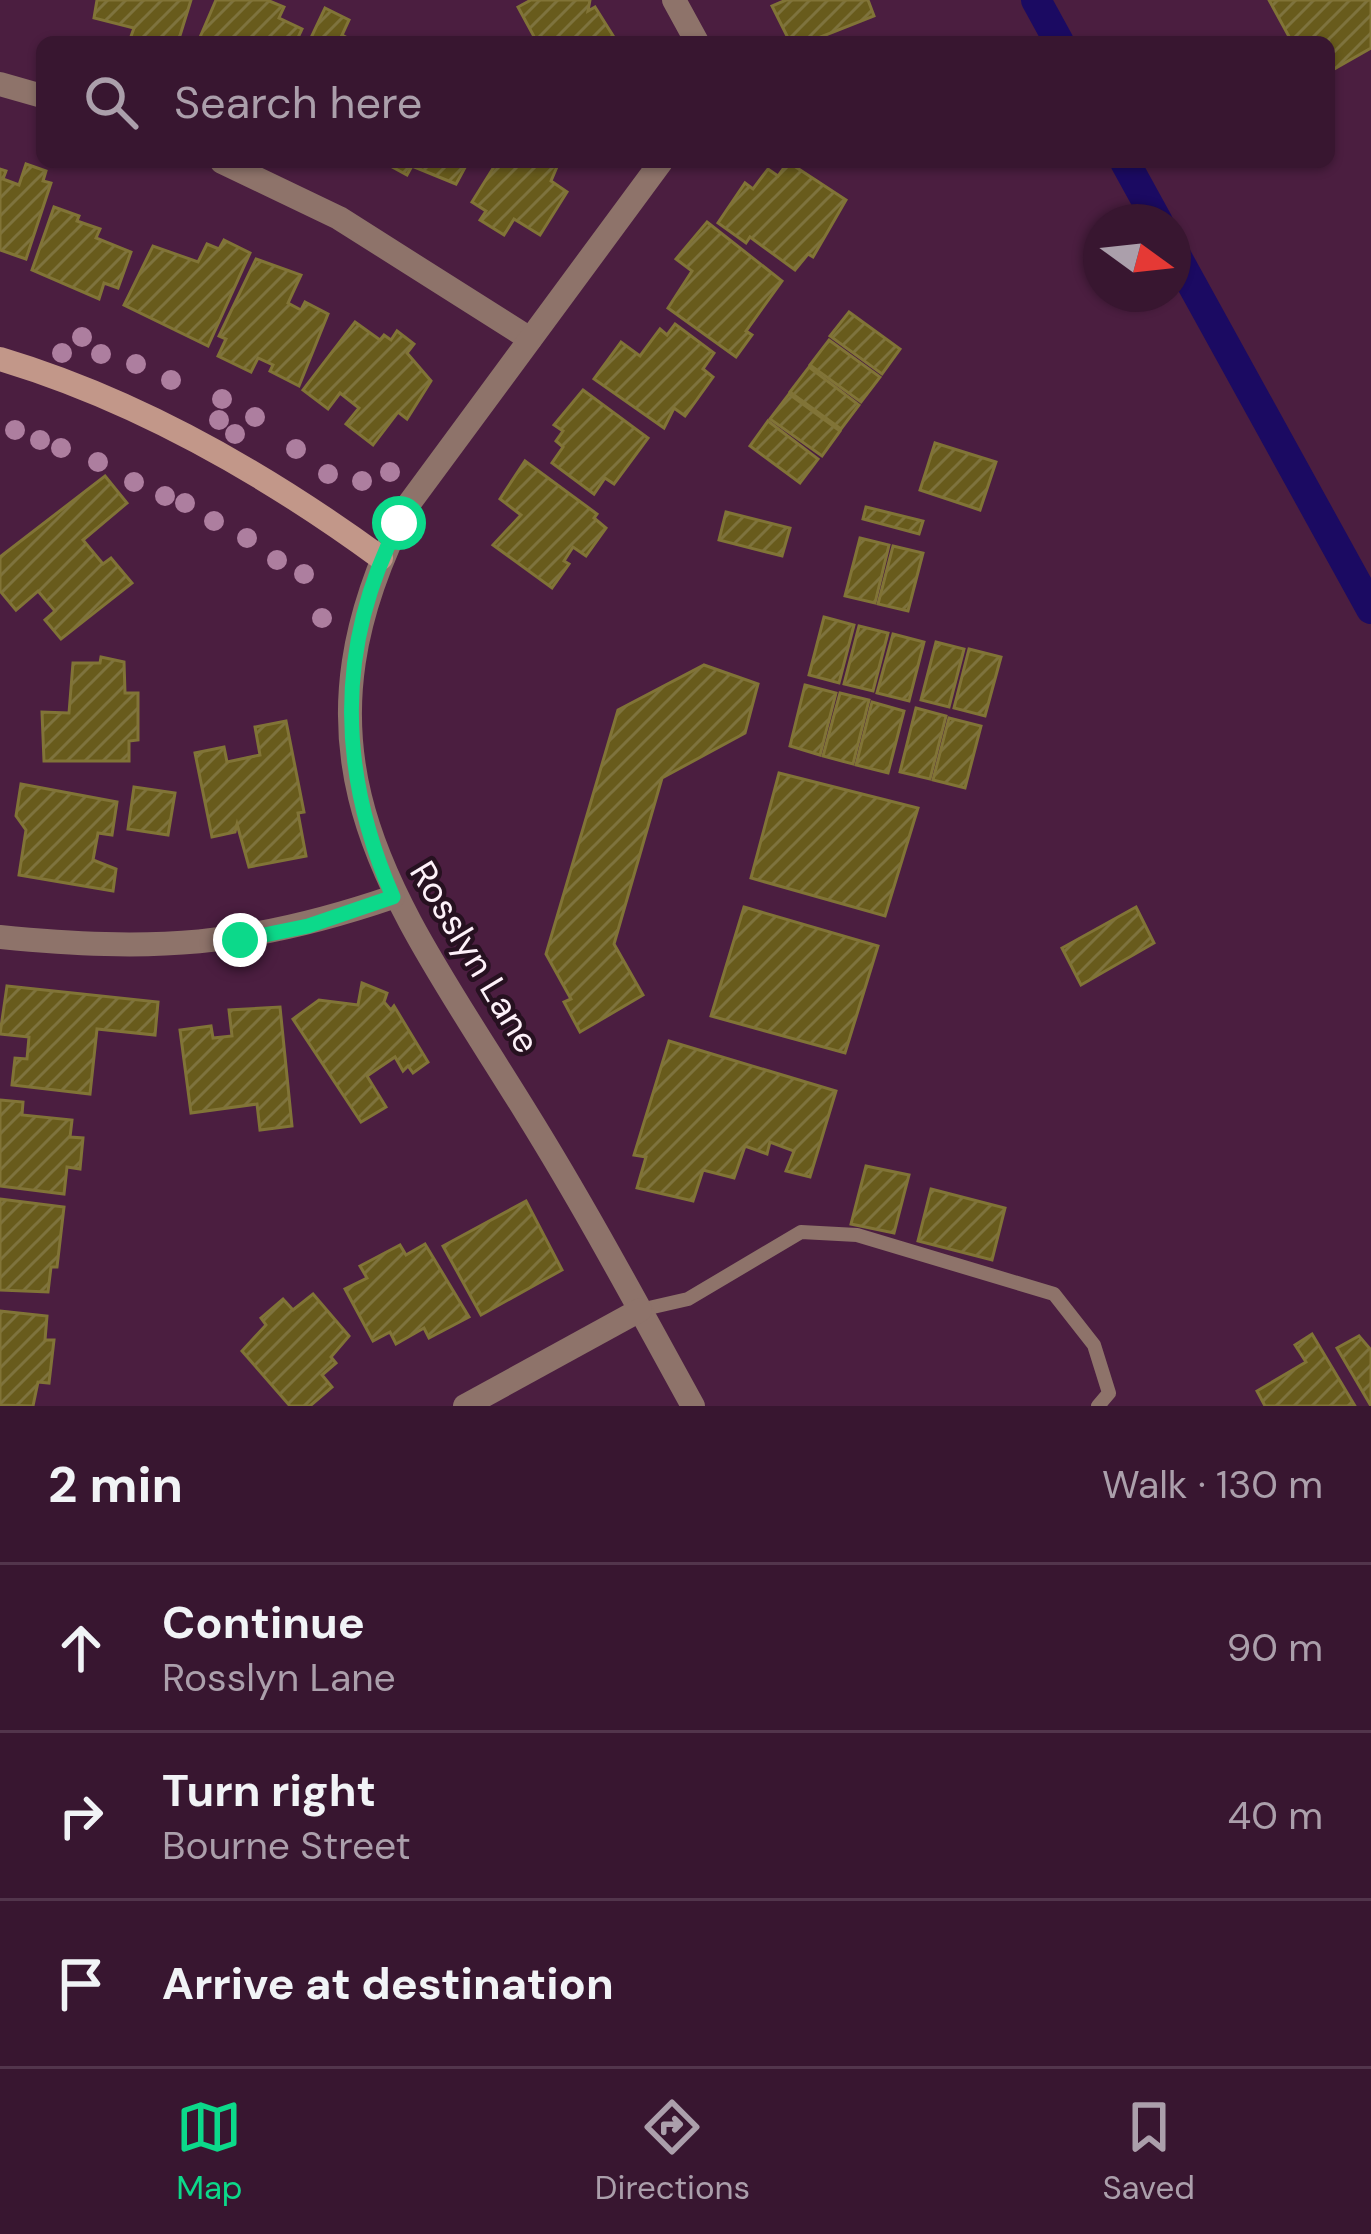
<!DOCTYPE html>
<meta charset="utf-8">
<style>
:root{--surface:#381630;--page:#43233c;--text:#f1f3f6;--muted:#ab9fab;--line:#52354c;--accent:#0cd98a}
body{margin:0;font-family:"DM Sans",sans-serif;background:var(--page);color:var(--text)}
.compass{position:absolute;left:1083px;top:204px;width:108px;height:108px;border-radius:50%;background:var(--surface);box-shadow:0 3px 9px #0004;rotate:105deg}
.stop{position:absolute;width:36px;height:36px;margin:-27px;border:9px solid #0cd98a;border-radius:50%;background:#fff}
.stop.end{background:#0cd98a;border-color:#fff;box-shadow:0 3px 12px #0008}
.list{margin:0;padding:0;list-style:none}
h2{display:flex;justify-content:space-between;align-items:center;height:156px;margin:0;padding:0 48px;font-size:51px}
h2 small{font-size:39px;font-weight:400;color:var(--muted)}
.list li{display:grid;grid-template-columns:78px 1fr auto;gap:36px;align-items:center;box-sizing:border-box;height:168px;padding:0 48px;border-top:3px solid var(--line)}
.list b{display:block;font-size:45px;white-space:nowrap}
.list p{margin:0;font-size:39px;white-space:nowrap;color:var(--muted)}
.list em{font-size:39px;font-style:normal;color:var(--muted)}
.icon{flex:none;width:66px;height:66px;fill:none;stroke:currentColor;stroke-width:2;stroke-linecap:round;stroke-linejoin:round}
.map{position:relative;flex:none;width:1371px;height:1406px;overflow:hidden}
.search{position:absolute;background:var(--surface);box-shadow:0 3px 9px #0004;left:36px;right:36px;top:36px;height:132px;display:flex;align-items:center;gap:30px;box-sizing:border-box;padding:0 42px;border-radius:18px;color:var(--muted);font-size:45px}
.sheet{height:660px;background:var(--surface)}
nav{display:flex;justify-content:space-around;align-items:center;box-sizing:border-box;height:168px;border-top:3px solid var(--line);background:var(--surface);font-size:33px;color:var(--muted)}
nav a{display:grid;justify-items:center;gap:6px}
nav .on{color:var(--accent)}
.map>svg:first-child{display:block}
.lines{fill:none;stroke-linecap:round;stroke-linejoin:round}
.canal{stroke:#1b0a62;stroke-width:30}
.building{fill:url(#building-hatch);stroke:#817437;stroke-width:3}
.lane{stroke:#8e736a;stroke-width:14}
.street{stroke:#8e736a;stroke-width:24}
.secondary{stroke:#c29789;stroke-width:24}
.tree{fill:#ad7e9f}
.route{stroke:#0cd98a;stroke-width:15}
.labels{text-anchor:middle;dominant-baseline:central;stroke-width:9;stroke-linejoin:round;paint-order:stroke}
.street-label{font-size:36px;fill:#fdf1f9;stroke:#261120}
</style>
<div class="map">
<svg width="1371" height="1406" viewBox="0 0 1371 1406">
<defs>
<pattern id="building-hatch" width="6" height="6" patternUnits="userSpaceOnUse" patternTransform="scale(3)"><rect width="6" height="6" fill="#685b1c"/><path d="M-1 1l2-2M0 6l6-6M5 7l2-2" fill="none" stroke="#7e733e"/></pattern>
</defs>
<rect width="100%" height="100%" fill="#4b1e40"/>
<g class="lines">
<g class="canal">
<path d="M 1036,0 L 1059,42"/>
<path d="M 1125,162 L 1158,222"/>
<path d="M 1173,250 L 1371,609"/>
</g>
</g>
<g class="building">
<path d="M 97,0 L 191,0 L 178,42 L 129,42 L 134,28 L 94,18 Z"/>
<path d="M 216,0 L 267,0 L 284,7 L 279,18 L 302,29 L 296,42 L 198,42 Z"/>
<path d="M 531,0 L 590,0 L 588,11 L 595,7 L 617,42 L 537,42 L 518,7 Z"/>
<path d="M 786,0 L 868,0 L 874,16 L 808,42 L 790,42 L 772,6 Z"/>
<path d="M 1269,0 L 1371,0 L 1371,48 L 1329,72 L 1329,42 L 1292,42 Z"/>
<path d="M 325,8 L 349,20 L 342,35 L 355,42 L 309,42 Z"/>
<path d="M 383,162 L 468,162 L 456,184 L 412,166 L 407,175 Z"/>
<path d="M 497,162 L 559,162 L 551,181 L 567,192 L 540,235 L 514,219 L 504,235 L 480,220 L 486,211 L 472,202 Z"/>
<path d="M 788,162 L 846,200 L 813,257 L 808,254 L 795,270 L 750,237 L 746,243 L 718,223 L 745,183 L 753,189 L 768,169 L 778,176 Z"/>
<path d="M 26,164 L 46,171 L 43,181 L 51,183 L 26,259 L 0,250 L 0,169 L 6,171 L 3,179 L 19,185 Z"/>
<path d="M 54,207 L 79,216 L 77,221 L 100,229 L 96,238 L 131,252 L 118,288 L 104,283 L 99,299 L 32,270 Z"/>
<path d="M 707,222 L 782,281 L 746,331 L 752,335 L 736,357 L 668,308 L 692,271 L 676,259 Z"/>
<path d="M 224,240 L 250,253 L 208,346 L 124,305 L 153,246 L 198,262 L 207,244 L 219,249 Z"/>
<path d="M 256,259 L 301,275 L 288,303 L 301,310 L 305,302 L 328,314 L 299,386 L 270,371 L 273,365 L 258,358 L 251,372 L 218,356 L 226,339 L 219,336 Z"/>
<path d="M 849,312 L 900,349 L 882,374 L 830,336 Z"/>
<path d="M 355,322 L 380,340 L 384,335 L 391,340 L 397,331 L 414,344 L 407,353 L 431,381 L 407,419 L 398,412 L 373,445 L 346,424 L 359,408 L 340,393 L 328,409 L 303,390 Z"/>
<path d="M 675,324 L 714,353 L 703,369 L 713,377 L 685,416 L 674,408 L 664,428 L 594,379 L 621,342 L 640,356 L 660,329 L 667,335 Z"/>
<path d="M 829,340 L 880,377 L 861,402 L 810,365 Z"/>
<path d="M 809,367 L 859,405 L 841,429 L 790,392 Z"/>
<path d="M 583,390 L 648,438 L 614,484 L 605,478 L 594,494 L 552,463 L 563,447 L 556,441 L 563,431 L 554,425 Z"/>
<path d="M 789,394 L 840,431 L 822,456 L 770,419 Z"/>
<path d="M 768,421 L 818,459 L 800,483 L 750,446 Z"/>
<path d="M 935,443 L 996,462 L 980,510 L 920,490 Z"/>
<path d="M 525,461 L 597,514 L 594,518 L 606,528 L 586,556 L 573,547 L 564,561 L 569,564 L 552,588 L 493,545 L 521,515 L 500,499 Z"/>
<path d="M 105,476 L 127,503 L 83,540 L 103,564 L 111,558 L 132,583 L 61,639 L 45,620 L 55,611 L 38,591 L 16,610 L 0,591 L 0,557 Z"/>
<path d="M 866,507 L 923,521 L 919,534 L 863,519 Z"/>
<path d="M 726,512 L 790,528 L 782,556 L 719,540 Z"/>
<path d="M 860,538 L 889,545 L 875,603 L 845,596 Z"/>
<path d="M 893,546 L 923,553 L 908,611 L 878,604 Z"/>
<path d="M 824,617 L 854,625 L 839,683 L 809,675 Z"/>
<path d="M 859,626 L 888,633 L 873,691 L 844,684 Z"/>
<path d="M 893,634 L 924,642 L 909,701 L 877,693 Z"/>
<path d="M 936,642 L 964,649 L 949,707 L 921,700 Z"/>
<path d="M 969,649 L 1001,657 L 985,716 L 954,708 Z"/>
<path d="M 101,657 L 124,662 L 125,693 L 138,693 L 138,740 L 129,741 L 129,761 L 44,761 L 42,712 L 69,713 L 73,663 L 100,663 Z"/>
<path d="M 704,665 L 758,684 L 745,733 L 662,778 L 614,944 L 643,995 L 580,1032 L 564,1002 L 571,999 L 546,954 L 618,710 Z"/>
<path d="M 805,685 L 836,693 L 820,755 L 790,746 Z"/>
<path d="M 840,693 L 869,700 L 853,764 L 823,756 Z"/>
<path d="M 872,702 L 904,711 L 888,773 L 856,765 Z"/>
<path d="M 916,708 L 946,716 L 930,779 L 900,772 Z"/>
<path d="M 949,718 L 981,726 L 965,788 L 933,780 Z"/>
<path d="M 286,721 L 304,812 L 298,813 L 306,856 L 249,867 L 237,824 L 235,832 L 212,837 L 195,753 L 224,747 L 227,762 L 260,755 L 255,727 Z"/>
<path d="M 779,773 L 918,808 L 885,916 L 751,878 Z"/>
<path d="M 21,784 L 117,802 L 112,835 L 98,833 L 93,860 L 116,869 L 113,891 L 19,875 L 26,830 L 16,816 Z"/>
<path d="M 134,787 L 175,793 L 168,835 L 128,829 Z"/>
<path d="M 744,907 L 878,946 L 845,1053 L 711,1016 Z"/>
<path d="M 1136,907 L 1154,943 L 1081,985 L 1062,948 Z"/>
<path d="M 362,983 L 387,993 L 384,1002 L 391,1010 L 394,1006 L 428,1062 L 413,1073 L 408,1066 L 403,1071 L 395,1057 L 367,1076 L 386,1107 L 361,1122 L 293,1019 L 319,1000 L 358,1005 Z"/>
<path d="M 7,986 L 158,1002 L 155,1035 L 97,1029 L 90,1094 L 12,1085 L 15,1058 L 27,1059 L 29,1037 L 0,1034 Z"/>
<path d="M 280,1007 L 292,1126 L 260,1130 L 257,1104 L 191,1113 L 180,1030 L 211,1026 L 213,1038 L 232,1036 L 229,1010 Z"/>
<path d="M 669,1041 L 836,1091 L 810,1177 L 786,1171 L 794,1151 L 770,1142 L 767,1154 L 745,1146 L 734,1178 L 703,1170 L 693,1201 L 637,1188 L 646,1157 L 634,1155 Z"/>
<path d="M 0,1100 L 23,1102 L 22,1115 L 72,1120 L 70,1137 L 83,1138 L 80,1169 L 67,1167 L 64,1194 L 0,1186 Z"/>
<path d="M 866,1166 L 909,1175 L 894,1233 L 851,1224 Z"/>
<path d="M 931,1189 L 1005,1208 L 992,1260 L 918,1241 Z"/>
<path d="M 0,1199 L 64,1207 L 57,1267 L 51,1267 L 48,1292 L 0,1290 Z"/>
<path d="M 526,1201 L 562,1270 L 481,1315 L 443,1246 Z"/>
<path d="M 425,1244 L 469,1317 L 429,1338 L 424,1328 L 396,1344 L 390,1332 L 373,1341 L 345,1289 L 367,1278 L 360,1266 L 400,1245 L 406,1255 Z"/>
<path d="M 313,1294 L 349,1336 L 331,1357 L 336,1363 L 322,1375 L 332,1387 L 310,1406 L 290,1406 L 242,1351 L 266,1325 L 261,1318 L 283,1299 L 293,1310 Z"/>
<path d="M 0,1311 L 47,1316 L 45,1340 L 54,1340 L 49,1383 L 38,1382 L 33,1406 L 0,1405 Z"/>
<path d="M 1312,1334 L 1355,1406 L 1265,1406 L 1257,1391 L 1306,1362 L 1295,1345 Z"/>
<path d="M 1359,1336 L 1371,1350 L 1371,1406 L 1337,1348 Z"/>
</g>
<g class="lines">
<path class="lane" d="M 640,1310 L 688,1299 L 801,1232 L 857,1235 L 1054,1294 L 1094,1345 L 1109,1393 L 1098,1406"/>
<g class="street">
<path d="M 674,0 L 697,42"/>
<path d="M 0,84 L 42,96"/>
<path d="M 222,162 L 339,218 L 530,339"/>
<path d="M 661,162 L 408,505 C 275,761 394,898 527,1114 C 586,1209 639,1308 693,1406"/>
<path d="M 0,937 C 153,952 247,947 393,897"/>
<path d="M 465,1406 L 640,1310"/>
</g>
<path class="secondary" d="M 0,359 C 137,400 266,474 381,558"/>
</g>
<g class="tree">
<circle cx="82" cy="337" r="10"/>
<circle cx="62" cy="353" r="10"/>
<circle cx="101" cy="354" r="10"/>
<circle cx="136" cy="364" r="10"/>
<circle cx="171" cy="380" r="10"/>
<circle cx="222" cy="399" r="10"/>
<circle cx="255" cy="417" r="10"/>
<circle cx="219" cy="420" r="10"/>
<circle cx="15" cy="430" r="10"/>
<circle cx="235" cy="434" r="10"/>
<circle cx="40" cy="440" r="10"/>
<circle cx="61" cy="448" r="10"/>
<circle cx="296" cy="449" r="10"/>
<circle cx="98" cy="462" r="10"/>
<circle cx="390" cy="472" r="10"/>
<circle cx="328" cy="474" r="10"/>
<circle cx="362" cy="481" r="10"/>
<circle cx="134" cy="482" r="10"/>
<circle cx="165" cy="496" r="10"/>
<circle cx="185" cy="503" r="10"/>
<circle cx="214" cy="521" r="10"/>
<circle cx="247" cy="538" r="10"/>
<circle cx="277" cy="560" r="10"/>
<circle cx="304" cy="574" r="10"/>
<circle cx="322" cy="618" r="10"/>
</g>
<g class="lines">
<path class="route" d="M 240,940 L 308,926 L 393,897 C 338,771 335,647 399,523"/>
</g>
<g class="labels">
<g class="street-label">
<text transform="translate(475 957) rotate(59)">Rosslyn Lane</text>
</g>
</g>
</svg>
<svg class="compass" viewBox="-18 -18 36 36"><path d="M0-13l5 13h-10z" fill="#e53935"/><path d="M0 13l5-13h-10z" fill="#ab9fab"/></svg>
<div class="stop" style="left:399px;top:523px"></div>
<div class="stop end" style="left:240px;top:940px"></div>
<div class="search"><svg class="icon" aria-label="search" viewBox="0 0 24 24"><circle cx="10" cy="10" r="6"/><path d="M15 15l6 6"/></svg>Search here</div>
</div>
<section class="sheet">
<h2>2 min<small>Walk · 130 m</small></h2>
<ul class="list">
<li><svg class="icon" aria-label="ahead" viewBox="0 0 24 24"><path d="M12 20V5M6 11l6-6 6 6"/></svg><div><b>Continue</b><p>Rosslyn Lane</p></div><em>90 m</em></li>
<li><svg class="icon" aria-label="right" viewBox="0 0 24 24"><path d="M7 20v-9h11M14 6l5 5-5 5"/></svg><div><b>Turn right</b><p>Bourne Street</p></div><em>40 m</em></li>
<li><svg class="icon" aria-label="arrive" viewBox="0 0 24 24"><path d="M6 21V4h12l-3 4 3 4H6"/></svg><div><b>Arrive at destination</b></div></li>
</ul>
</section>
<nav>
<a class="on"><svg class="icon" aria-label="map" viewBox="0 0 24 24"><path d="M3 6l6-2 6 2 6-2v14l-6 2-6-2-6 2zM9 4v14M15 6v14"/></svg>Map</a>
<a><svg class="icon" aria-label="directions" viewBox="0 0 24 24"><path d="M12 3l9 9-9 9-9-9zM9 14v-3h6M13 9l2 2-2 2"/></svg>Directions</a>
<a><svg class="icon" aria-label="saved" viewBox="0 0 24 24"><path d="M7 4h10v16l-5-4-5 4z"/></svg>Saved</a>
</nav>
